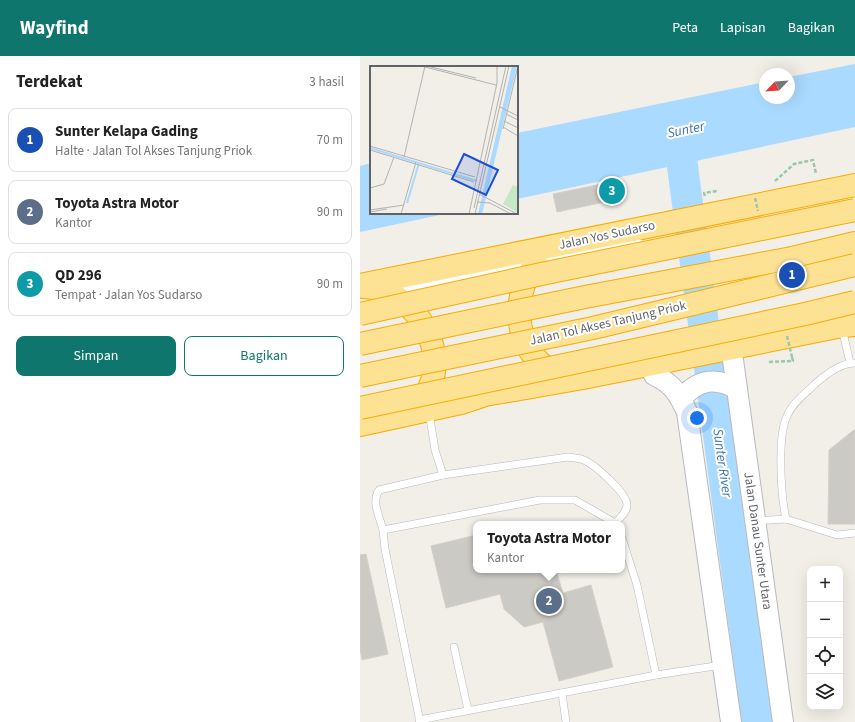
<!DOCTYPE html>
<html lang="id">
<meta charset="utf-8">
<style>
:root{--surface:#fff;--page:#f2f2f2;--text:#222;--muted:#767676;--line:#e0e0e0;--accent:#0f766e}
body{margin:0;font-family:"Source Sans 3",sans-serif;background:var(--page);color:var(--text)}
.controls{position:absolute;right:12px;bottom:12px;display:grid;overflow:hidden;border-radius:8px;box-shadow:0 4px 16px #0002}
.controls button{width:36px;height:36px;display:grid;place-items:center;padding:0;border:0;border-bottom:1px solid var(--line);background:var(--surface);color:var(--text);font:20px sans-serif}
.compass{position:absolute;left:399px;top:12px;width:36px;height:36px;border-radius:50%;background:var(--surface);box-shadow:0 4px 16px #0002;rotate:245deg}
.you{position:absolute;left:337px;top:362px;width:14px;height:14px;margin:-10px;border:3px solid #fff;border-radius:50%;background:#1a73e8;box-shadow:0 0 0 6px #1a73e833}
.badge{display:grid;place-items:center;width:26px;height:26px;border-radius:50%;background:var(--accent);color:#fff;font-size:13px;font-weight:700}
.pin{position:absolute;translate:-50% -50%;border:2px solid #fff;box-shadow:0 1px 4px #0006}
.popup{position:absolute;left:113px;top:465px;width:152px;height:52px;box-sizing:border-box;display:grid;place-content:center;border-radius:8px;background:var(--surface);filter:drop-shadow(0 1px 3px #0005);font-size:13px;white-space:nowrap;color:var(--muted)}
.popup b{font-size:15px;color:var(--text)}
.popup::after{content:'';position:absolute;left:50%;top:100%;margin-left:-8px;border:8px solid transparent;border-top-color:var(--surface)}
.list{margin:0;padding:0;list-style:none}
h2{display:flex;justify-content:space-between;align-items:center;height:52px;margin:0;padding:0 16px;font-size:17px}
h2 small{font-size:13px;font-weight:400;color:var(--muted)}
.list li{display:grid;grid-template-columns:26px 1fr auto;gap:12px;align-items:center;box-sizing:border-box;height:64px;margin:0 8px 8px;padding:0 8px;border:1px solid var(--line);border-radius:8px}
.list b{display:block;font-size:15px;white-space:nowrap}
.list p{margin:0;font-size:13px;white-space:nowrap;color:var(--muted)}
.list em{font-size:13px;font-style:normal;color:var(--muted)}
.actions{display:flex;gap:8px;padding:12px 16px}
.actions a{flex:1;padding:9px 0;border:1px solid var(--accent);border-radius:8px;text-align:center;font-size:14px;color:var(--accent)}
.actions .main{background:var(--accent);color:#fff}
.icon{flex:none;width:22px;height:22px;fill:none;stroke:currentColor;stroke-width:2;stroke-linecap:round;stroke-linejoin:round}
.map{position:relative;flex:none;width:495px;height:666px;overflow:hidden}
header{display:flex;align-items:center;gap:24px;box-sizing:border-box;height:56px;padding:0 20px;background:var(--accent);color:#fff}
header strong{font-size:19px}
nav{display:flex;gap:22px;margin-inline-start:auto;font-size:14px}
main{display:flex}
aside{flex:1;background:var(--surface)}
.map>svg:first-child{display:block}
.water{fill:#aadaff}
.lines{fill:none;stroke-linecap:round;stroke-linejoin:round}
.river{stroke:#aadaff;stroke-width:31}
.building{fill:#cccac5;stroke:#d6d1c6}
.lane-casing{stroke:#b5b8bc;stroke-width:8}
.secondary-casing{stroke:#b6babf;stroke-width:22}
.highway-casing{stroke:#f9ab00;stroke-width:24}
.path{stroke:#9cc7a9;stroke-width:2.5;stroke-dasharray:4 2;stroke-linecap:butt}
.lane{stroke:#fff;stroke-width:7}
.secondary{stroke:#fff;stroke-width:20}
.highway{stroke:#fde293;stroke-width:22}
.highway-bridge-casing{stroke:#f9ab00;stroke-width:24;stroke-linecap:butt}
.path-bridge{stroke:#9cc7a9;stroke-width:2.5;stroke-dasharray:4 2;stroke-linecap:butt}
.highway-bridge{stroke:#fde293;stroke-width:22}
.labels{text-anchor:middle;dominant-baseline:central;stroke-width:4;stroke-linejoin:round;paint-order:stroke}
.street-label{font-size:13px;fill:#5f6368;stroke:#fff}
.water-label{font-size:14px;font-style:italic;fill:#4174aa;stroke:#fff}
.inset-river{fill:none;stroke:#aadaff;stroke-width:2}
.inset-road{fill:none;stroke:#b3b3b1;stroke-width:1}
.view{fill:#1d4ed8;fill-opacity:0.15;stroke:#1d4ed8;stroke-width:2}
.inset-edge{fill:none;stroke:#5f6368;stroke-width:2}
</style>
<header>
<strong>Wayfind</strong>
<nav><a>Peta</a><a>Lapisan</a><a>Bagikan</a></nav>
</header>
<main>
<aside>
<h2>Terdekat<small>3 hasil</small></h2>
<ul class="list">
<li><span class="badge" style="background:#1a4fb4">1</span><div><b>Sunter Kelapa Gading</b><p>Halte · Jalan Tol Akses Tanjung Priok</p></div><em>70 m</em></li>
<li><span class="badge" style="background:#5c6f8a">2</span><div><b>Toyota Astra Motor</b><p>Kantor</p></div><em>90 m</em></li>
<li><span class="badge" style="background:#0f9aa8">3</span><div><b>QD 296</b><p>Tempat · Jalan Yos Sudarso</p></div><em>90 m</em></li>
</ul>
<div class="actions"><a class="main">Simpan</a><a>Bagikan</a></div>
</aside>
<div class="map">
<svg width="495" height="666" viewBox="0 0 495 666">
<rect width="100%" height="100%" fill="#f1efe8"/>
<g class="water">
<path d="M 495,8 L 495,71 L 157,143 L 157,77 L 405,26 L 405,42 L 429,42 L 429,21 Z"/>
<path d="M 11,107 L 11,157 L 89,157 L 0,176 L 0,110 Z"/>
</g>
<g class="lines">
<path class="river" d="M 318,77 L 397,666"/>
</g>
<g class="building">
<path d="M 256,125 L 259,143 L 197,156 L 193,138 Z"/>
<path d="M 495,373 L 495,468 L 468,468 L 469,394 Z"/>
<path d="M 116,479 L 116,514 L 196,514 L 203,537 L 231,529 L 253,611 L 199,625 L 183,566 L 164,571 L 144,553 L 140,538 L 86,552 L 71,490 Z"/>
<path d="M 6,498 L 28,598 L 2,604 L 0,593 L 0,499 Z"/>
</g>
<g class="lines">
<g class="lane-casing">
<g id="lane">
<path d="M 35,236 L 177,205 L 280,187"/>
<path d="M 482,272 L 490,307"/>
<path d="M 426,463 C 421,440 417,381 427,360 C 432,347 446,337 455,328 C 465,319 481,307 495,307"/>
<path d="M 396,465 L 426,463 L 477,479 L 495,477"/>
<path d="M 23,474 C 20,462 11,445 19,434 L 83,419"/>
<path d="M 262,482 L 277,529 L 296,619"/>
<path d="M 94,591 L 108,654"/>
<path d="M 202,637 L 206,666"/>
<path d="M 59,664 L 296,619 L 362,609"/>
<path d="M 60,666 L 25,493 L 23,474 L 180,444 L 215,444 L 255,467 C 260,462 267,456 267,449 C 267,437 235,409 224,404 C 219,402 213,402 208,401 L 83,419 L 75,394 L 69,356"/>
</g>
</g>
<g class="secondary-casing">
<g id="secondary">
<path d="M 373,304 L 423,666"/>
<path d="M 294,319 C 312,327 319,338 327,356 L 371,666"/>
<path d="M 321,343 C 338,323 356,321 377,333"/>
</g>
</g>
<g class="highway-casing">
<g id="highway">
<path d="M 432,202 L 495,187"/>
<path d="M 176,207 C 148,242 154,305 203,319"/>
<path d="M 0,229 L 495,129"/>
<path d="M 3,231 C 59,231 101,311 55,350"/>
<path d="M 0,369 L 101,347 L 125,339 L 223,322 L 482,270 L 495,269"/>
</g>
</g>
<g class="path">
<path d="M 415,125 L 434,108 L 453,104 L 456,118"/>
<path d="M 345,140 L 344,137 L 357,135"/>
<path d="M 409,306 L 433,305 L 432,301"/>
</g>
<use href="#lane" class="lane"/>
<use href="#secondary" class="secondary"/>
<use href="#highway" class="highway"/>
<g class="highway-bridge-casing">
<g id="highway-bridge">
<path d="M 0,258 L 186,217 L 495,154"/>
<path d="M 0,288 L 225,241 L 432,202"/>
<path d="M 0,320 L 233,272 L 495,209"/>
<path d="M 0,352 L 445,258 L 495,246"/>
</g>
</g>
<g class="path-bridge">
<path d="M 395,142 L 398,155"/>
<path d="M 427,280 L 432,301"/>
</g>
<use href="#highway-bridge" class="highway-bridge"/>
</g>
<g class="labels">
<g class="street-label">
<text transform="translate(247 179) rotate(-12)">Jalan Yos Sudarso</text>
<text transform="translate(248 267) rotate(-13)">Jalan Tol Akses Tanjung Priok</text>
<text transform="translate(398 485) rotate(82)">Jalan Danau Sunter Utara</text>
</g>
<g class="water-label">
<text transform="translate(326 74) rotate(-12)">Sunter</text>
<text transform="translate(362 407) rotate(82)">Sunter River</text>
</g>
</g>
<g transform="translate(10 10)">
<rect width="148" height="148" fill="#f1efe8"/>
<path d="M 143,119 L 148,121 L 148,147 L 133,138 Z" fill="#c5e8c5"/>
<path d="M 142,0 L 147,0 L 112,148 L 108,148 Z" fill="#aadaff"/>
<path class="inset-river" d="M 0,82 L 107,115M 37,137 L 49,97"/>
<path class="inset-road" d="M 51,0 L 126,19M 57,0 L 106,12M 130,41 L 148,50M 136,48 L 148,54M 134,55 L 148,62M 133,61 L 148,70M 133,63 L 148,0M 0,80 L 105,111M 0,84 L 104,116M 34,91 L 55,0M 0,122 L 14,118 L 24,91M 109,128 L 147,148M 107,136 L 120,137 L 141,148M 104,142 L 136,0M 0,144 L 34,139M 0,146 L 17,143M 31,148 L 46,96M 99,148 L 127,17 L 127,0M 105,148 L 139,0"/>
<path class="view" d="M 94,88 L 128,104 L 116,129 L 82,113 Z"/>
<rect width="148" height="148" class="inset-edge"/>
</g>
</svg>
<div class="controls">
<button>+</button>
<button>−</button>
<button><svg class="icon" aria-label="locate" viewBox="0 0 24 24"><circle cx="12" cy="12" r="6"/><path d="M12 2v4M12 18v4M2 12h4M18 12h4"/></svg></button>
<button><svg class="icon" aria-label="layers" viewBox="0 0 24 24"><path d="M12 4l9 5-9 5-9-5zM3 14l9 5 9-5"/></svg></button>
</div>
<svg class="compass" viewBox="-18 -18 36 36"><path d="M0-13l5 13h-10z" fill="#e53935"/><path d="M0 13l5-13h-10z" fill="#767676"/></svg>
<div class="you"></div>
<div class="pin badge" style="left:432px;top:219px;background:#1a4fb4">1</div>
<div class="pin badge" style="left:189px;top:545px;background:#5c6f8a">2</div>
<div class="popup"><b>Toyota Astra Motor</b>Kantor</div>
<div class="pin badge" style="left:252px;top:135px;background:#0f9aa8">3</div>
</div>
</main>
